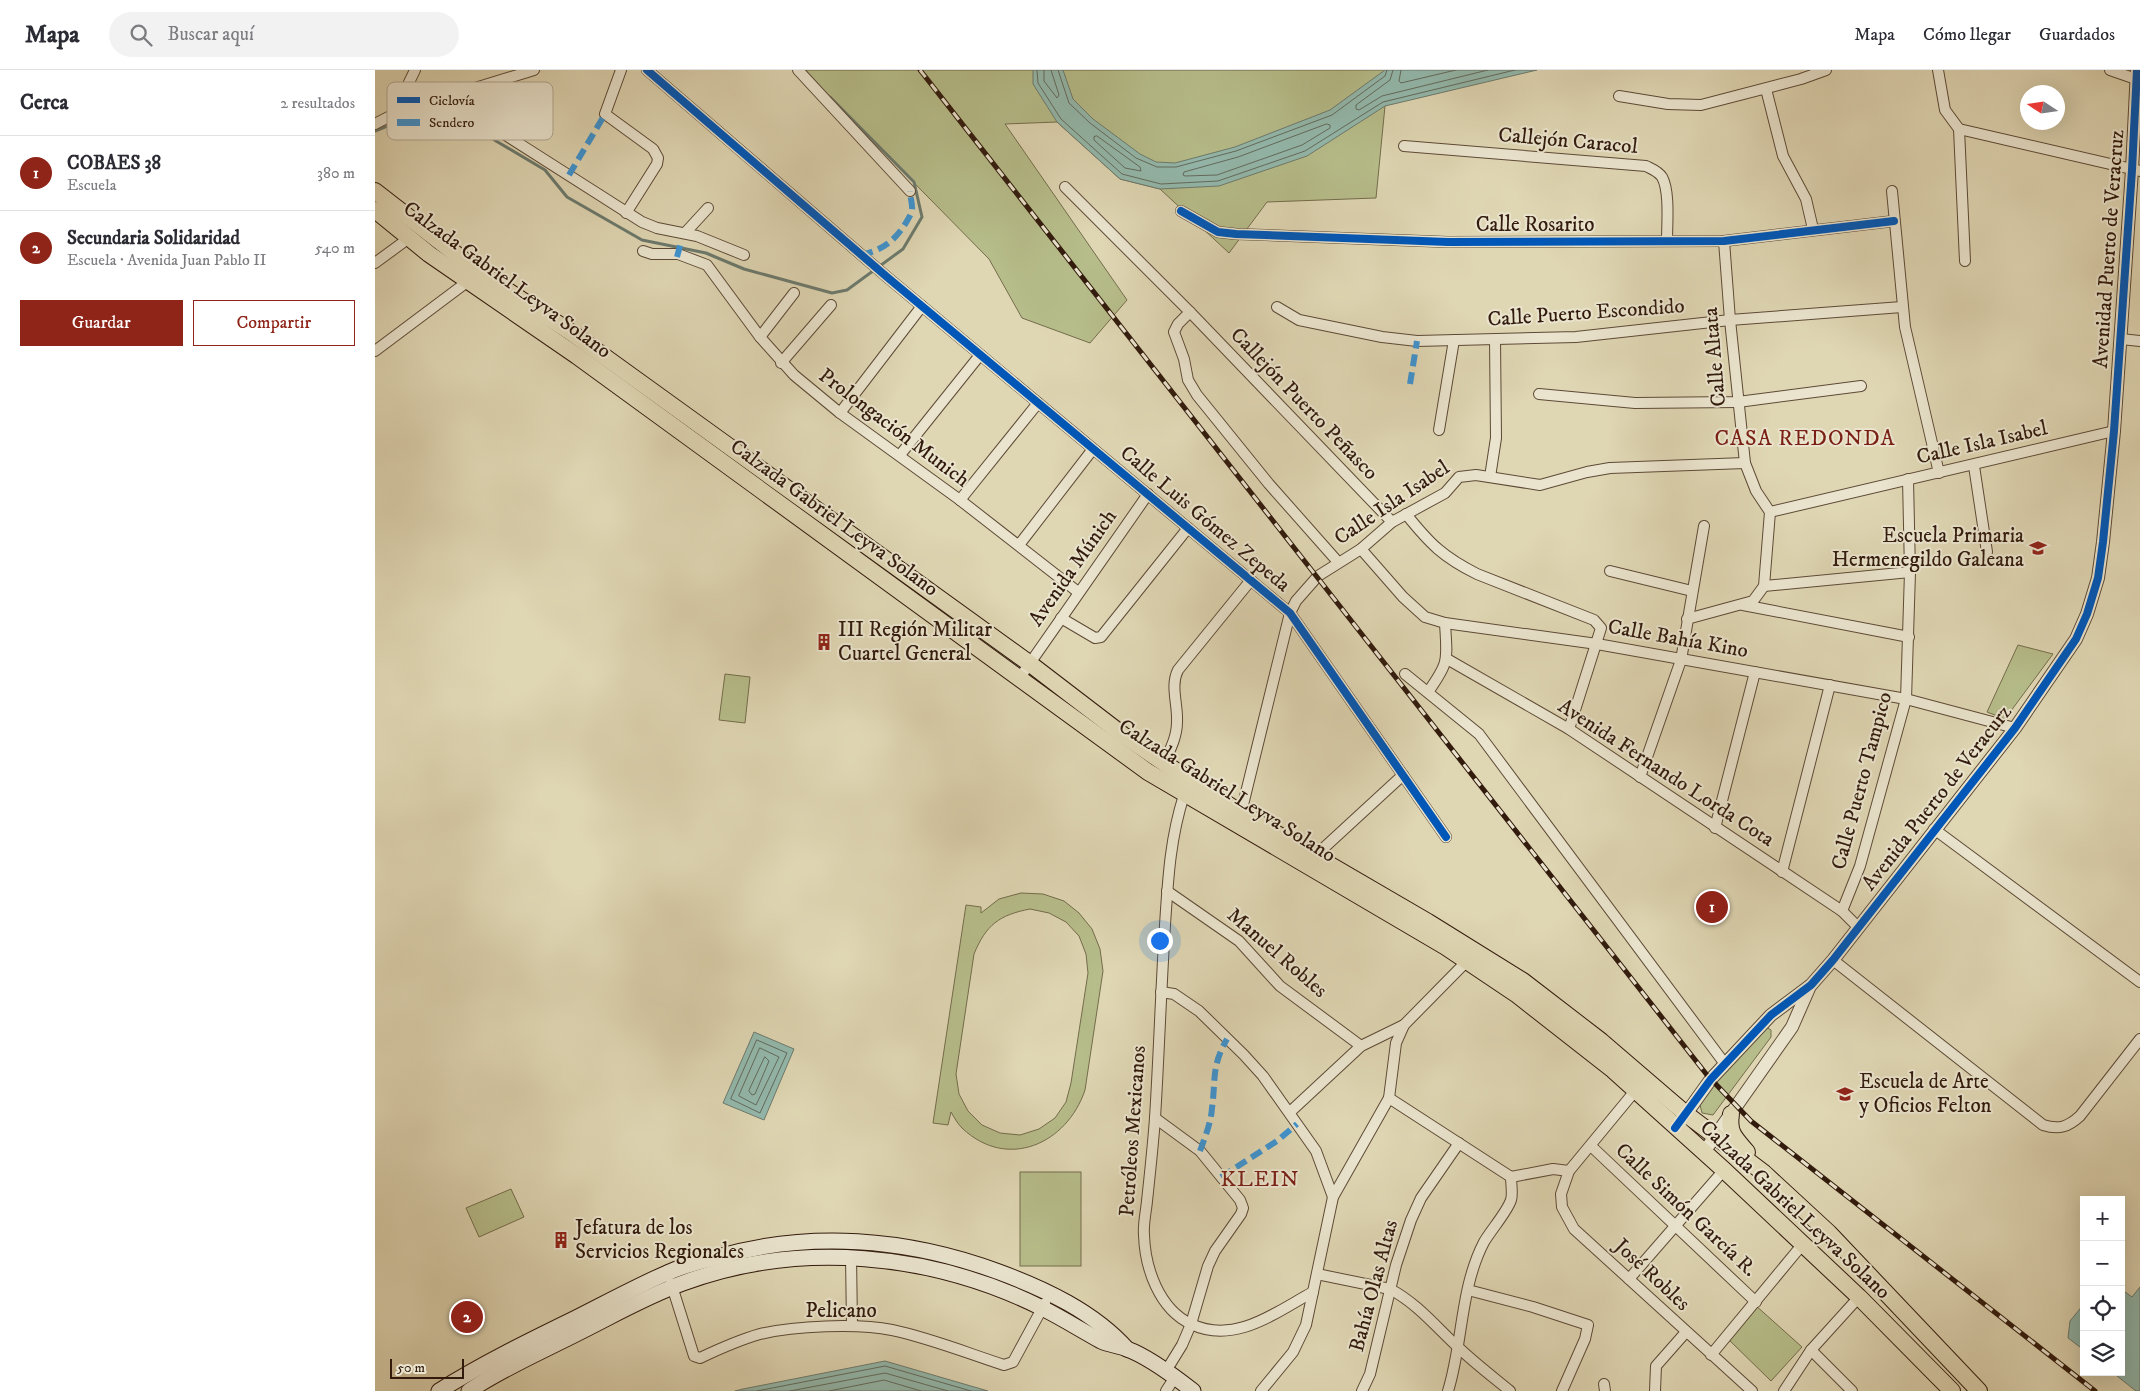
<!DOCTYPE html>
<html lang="es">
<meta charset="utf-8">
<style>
:root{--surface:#fff;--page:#f2f2f3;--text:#2b2b33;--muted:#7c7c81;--line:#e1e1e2;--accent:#8f2418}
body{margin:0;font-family:"IM FELL DW Pica",serif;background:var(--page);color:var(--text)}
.controls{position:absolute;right:15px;bottom:15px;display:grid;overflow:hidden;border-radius:0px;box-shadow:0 5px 20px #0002}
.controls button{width:45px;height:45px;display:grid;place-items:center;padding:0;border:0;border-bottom:1px solid var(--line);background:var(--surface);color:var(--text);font:25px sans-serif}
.compass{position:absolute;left:1645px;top:15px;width:45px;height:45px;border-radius:50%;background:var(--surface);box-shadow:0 5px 20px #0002;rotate:282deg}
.scale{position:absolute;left:15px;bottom:12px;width:74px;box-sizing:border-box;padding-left:5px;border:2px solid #321b0d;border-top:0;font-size:14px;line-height:18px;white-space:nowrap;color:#321b0d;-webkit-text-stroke:4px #eae4ce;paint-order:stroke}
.you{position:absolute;left:784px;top:870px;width:18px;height:18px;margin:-12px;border:4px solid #fff;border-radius:50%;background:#1a73e8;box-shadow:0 0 0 8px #1a73e833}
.badge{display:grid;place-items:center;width:32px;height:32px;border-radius:50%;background:var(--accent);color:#fff;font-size:16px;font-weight:700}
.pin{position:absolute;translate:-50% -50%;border:2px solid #fff;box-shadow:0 1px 5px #0006}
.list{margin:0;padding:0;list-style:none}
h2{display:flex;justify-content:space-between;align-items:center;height:65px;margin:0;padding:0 20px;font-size:21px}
h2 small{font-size:16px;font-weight:400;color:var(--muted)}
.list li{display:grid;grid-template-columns:32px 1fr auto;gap:15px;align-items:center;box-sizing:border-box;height:75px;padding:0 20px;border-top:1px solid var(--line)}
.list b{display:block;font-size:19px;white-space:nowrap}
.list p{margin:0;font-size:16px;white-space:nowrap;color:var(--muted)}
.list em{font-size:16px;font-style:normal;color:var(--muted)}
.actions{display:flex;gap:10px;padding:15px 20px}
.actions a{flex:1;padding:11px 0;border:1px solid var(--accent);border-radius:0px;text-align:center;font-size:18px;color:var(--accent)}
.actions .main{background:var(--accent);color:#fff}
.icon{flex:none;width:28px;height:28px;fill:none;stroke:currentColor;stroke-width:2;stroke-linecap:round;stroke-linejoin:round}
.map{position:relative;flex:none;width:1765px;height:1321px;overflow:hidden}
header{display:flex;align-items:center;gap:30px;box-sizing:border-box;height:70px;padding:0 25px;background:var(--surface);border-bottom:1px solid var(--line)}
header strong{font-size:24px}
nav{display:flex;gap:28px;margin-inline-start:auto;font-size:18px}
.search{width:350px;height:45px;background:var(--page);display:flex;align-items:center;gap:12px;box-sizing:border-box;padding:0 18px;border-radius:28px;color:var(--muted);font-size:19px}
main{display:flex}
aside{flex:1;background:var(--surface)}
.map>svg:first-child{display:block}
.green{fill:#b6bd8a;stroke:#746c4c;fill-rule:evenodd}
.water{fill:#93b9ad;stroke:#6c7a6d}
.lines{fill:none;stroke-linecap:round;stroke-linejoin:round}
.shore{stroke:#626a5d;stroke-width:1}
.stream{stroke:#6c7a6d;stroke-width:3}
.minor-casing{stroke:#5d4a36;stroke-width:12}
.tertiary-casing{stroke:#5d4a36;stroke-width:14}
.secondary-casing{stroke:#321b0d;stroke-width:17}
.primary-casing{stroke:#321b0d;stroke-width:18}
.minor{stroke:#eae4ce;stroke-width:10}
.tertiary{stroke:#eae4ce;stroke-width:12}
.secondary{stroke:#eae4ce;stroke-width:15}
.primary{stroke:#dfd6b3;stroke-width:16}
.rail-casing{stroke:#321b0d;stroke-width:5}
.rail{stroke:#eae4ce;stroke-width:3;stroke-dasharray:9;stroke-linecap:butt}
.quiet{stroke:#3d94d2;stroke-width:6;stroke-dasharray:12 6;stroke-linecap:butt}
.cycleway-casing{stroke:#eae4ce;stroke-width:11}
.cycleway{stroke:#0057b8;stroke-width:8}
.labels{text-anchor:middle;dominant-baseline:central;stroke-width:4;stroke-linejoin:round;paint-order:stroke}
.street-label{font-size:21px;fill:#321b0d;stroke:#eae4ce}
.poi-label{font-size:21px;fill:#321b0d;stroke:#eae4ce;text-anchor:start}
.neighbourhood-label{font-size:22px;letter-spacing:1px;fill:#7a1f14;stroke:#eae4ce}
.key{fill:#eae4ce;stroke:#b3a894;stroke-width:1}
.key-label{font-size:14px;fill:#321b0d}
</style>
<header>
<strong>Mapa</strong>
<div class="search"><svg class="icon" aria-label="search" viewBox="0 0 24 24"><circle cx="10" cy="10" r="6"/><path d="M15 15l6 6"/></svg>Buscar aquí</div>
<nav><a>Mapa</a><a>Cómo llegar</a><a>Guardados</a></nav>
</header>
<main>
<aside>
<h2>Cerca<small>2 resultados</small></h2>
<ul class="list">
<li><span class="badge">1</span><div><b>COBAES 38</b><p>Escuela</p></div><em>380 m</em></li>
<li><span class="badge">2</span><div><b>Secundaria Solidaridad</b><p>Escuela · Avenida Juan Pablo II</p></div><em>540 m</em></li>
</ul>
<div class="actions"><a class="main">Guardar</a><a>Compartir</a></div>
</aside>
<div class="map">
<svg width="1765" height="1321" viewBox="0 0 1765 1321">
<rect width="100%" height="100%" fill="#dfd6b3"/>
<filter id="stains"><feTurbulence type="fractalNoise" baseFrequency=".004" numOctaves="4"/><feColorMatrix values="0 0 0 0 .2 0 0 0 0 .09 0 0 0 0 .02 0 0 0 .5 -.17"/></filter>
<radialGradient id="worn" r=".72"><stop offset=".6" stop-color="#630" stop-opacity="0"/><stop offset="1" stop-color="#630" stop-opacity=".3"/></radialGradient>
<g class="green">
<path d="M 428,0 L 1021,0 L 1010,36 L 1001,128 L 892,132 L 854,183 L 785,119 L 745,109 L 682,52 L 630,54 L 752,230 L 715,273 L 647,248 L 614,189 Z"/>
<path d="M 1643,575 L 1678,584 L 1630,649 L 1612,642 Z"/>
<path d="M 350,604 L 375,607 L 370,653 L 344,650 Z"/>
<path d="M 646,823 L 668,824 L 689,831 L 704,843 L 717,859 L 725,879 L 728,901 L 710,1020 C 692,1074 632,1101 587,1058 C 582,1053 579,1047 576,1042 L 573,1055 L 558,1053 L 591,835 L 606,837 L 606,843 L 624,829 ZM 655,839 L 674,843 L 691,852 L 704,866 L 711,884 L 713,903 L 696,1013 L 691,1032 L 680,1048 L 664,1059 L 645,1065 L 625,1063 L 607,1055 L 593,1041 L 584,1024 L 581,1004 L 599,884 C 611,855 624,845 655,839 Z"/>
<path d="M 1391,957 L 1396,960 L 1396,967 L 1338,1045 L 1327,1043 L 1325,1035 L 1328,1027 Z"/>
<rect x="645" y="1102" width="61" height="94"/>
<path d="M 136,1119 L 149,1147 L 104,1167 L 91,1138 Z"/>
<path d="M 1379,1234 L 1427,1277 L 1396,1311 L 1351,1267 Z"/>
</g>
<g class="water">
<path d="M 658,0 L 688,0 L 698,29 L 718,49 L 765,84 L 781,92 L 800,93 L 860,77 L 955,40 L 1010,0 L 1162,0 L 1010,36 L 932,86 L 844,116 L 785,119 L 745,109 L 682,52 L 658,14 Z"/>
<path d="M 379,962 L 419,979 L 389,1050 L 348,1033 Z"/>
<path d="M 1765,1217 L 1765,1321 L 1761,1321 L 1737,1302 L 1746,1302 L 1746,1219 L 1757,1227 Z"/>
<path d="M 1709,1234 L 1709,1280 L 1693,1268 L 1695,1251 Z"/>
<path d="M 510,1291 L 613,1321 L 360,1321 L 368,1319 Z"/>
</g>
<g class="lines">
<g class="shore">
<path d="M 662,0 L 663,13 L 686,49 L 747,104 L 786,114 L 843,111 L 930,81 L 1008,32 L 1140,0"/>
<path d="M 669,0 L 669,11 L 682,28 L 684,25 L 676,0"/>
<path d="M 683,0 L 694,33 L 715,53 L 761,88 L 782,97 L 801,97 L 861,81 L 957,45 L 1010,6 L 1012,0"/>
<path d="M 1018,0 L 1015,10 L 981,35 L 981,39 L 984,40 L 1007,26 L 1113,0"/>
<path d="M 1026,0 L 1024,11 L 1026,13 L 1081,0"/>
<path d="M 952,54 L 955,55 L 955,58 L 927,75 L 842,105 L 810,106 L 808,105 L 809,102 L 863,87 Z"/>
<path d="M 722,66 L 765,97 L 766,101 L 750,98 L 719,70 L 719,67 Z"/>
<path d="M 382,970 L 412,983 L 385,1043 L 356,1029 Z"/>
<path d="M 385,978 L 404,987 L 381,1035 L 364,1026 Z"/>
<path d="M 390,987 L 394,991 L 380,1024 L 377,1025 L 374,1021 Z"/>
<path d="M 382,1321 L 510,1296 L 596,1321"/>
<path d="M 415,1321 L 510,1303 L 573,1321"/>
<path d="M 454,1321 L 509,1310 L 546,1321"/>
</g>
<path class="stream" d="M 0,61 L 52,40 L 73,37 L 121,71 L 170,100 L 192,127 L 267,170 L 331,183 L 369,199 L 457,223 L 472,220 L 528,179 L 547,147 L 539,112 L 455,27"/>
<g class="minor-casing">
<g id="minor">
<path d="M 246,0 L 230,44 L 278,79 L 283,88 L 282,94 L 251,143"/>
<path d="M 272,0 L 512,207 L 915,543 L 1071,767"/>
<path d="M 423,0 L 535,121"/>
<path d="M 1563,0 L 1570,40 L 1584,59 L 1590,191"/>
<path d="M 1735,0 L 1761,9"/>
<path d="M 1391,19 L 1408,86 L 1431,129 L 1438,159"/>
<path d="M 1244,26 L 1293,34 L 1326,35 L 1426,9 L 1451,0"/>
<path d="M 71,27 L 267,152 L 282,158 L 322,166 L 369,185"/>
<path d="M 25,41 L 26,29 L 40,0"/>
<path d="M 0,54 L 25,41 L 159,0"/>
<path d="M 1584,59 L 1765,101"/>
<path d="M 1029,76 L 1271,96 C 1277,99 1283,101 1287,107 C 1295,121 1292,154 1292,171"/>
<path d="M 690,117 L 815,242 L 1017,452"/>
<path d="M 1517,121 L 1530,257 L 1564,403"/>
<path d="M 806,141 L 843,162 L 861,164 L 1073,172 L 1349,171 L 1519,151"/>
<path d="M 310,163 L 333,138"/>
<path d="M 268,181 L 277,184 L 303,184 L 332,195 L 385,267 L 419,305 L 465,343 L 585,430 L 703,522"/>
<path d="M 0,193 L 34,168"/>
<path d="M 902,237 L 924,250 L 1007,267 L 1042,271 L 1201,267 L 1355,250 L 1527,237"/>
<path d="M 815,242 L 803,254 L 799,262 L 809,289 L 813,310 L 822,325 L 894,414 L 963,492"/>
<path d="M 385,267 L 419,223"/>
<path d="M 1746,269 L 1765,271"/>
<path d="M 0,281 L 96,209"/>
<path d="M 406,293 L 456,235"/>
<path d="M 1164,324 L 1260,333 L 1363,332 L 1486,316"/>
<path d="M 465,343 L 547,236"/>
<path d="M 1064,360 L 1079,270"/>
<path d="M 525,385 L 605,285"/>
<path d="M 1599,396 L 1612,482"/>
<path d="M 1115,407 L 1121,368 L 1120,270"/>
<path d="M 585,430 L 663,333"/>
<path d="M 1395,442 L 1739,361"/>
<path d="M 1031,444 C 1055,474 1068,487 1102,504 L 1219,550 L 1226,558 L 1194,659"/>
<path d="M 644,475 L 718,379"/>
<path d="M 986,479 L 1028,527 L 1050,547 L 1070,553 L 1222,574 L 1531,629 L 1640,658"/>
<path d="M 1235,501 L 1317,521"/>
<path d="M 1389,516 L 1535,502"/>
<path d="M 1368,535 L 1534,567"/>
<path d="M 686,548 L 720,568 L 726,567 L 813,458"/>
<path d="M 1312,549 L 1378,531 L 1389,516 L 1395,442 L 1381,421 L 1370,393 L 1355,250 L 1349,171"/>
<path d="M 1072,589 L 1194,659 L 1467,841 L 1483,857"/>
<path d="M 1030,604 L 1104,664 L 1350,994"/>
<path d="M 644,609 L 773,424"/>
<path d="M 1053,622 C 1075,591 1072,590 1070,553"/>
<path d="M 789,693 C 795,680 802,667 802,652 C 803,634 795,616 803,600 L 876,510"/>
<path d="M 1265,707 L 1306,590 L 1329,456"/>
<path d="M 809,725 C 795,769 793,809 790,855 C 786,919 784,984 780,1048 C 778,1076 775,1103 772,1131 C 771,1142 768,1154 769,1165 C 770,1198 784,1239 816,1254 C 860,1275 901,1242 938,1222"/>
<path d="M 866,743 L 915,543 L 921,531 L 943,506 L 986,479 L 1017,452 L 1070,423 L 1084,407 L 1101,405 L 1165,415 L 1212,402 L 1235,398 L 1370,393"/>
<path d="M 1340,758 L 1380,602"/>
<path d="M 1559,759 L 1765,912"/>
<path d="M 940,786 L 1028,705"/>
<path d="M 1407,802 L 1455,615"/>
<path d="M 792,821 L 864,871 L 905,916 L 986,976"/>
<path d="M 1467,841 L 1485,796 L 1531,629 L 1535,502 L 1533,409"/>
<path d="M 1458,890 L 1668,1055 C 1684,1060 1693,1057 1705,1046 L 1765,969"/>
<path d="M 786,922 L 799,924 L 824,941 L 869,985 L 888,1006 L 941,1081 L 958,1127"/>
<path d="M 1260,1021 L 1194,1101 L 1186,1124 L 1187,1137 L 1199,1159 L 1377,1321"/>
<path d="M 1014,1028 L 1136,1107"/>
<path d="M 915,1042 L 986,976 L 1029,955"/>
<path d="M 780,1048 L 825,1081 L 865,1130 L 868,1138 L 866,1144 L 840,1181 L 833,1196 L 816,1254 L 807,1275 L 791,1301"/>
<path d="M 1216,1076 L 1381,1232"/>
<path d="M 476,1186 L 477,1255"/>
<path d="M 942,1204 L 1015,1219 C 1043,1234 1061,1257 1085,1279 C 1101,1294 1118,1307 1135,1321"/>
<path d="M 1254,1209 L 1349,1100"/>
<path d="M 296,1213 L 319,1286 L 325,1288 C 344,1279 364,1270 385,1264 C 419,1256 482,1253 517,1260 C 555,1268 592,1283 629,1295 L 638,1292 L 670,1233"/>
<path d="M 1093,1220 L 1158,1237 L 1213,1255 L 1210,1269 L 1187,1321"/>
<path d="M 1436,1280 L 1477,1321"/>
<path d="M 1336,1285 L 1427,1175"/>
<path d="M 1229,1314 L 1230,1321"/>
<path d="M 791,1321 L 800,1307"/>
<path d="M 886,1321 L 918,1282 L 931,1255 L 958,1127 L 1014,1028 L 1021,973 L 1029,955 L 1092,891"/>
<path d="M 987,1321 L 995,1304 L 1021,1195 L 1036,1150 L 1046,1128 L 1084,1073"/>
<path d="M 1073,1321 C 1088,1273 1085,1218 1109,1172 C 1116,1160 1132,1142 1136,1130 C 1138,1124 1136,1114 1136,1107 L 1178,1099 L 1194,1101"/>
<path d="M 1280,1321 L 1281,1296 L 1311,1262"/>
<path d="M 1409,1321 L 1436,1280 L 1484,1227"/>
</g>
</g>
<g class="tertiary-casing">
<g id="tertiary">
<path d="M 1306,1051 L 1336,1009 L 1396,945 L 1436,915 L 1458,890 L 1640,658 L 1701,569 L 1712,544 L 1723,508 L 1728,472 L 1739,361 L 1757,100 L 1762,0"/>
<path d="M 1329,1082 L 1417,957 L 1435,916"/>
</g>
</g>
<g class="secondary-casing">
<g id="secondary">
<path d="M 64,1321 C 107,1294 152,1272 197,1250 C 229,1234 260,1217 292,1203 C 307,1196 323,1192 339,1188 C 434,1160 532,1168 624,1202 C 670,1219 719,1242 752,1279"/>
<path d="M 94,1321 C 128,1298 168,1281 205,1262 C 239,1245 272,1226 308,1213 C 424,1170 557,1183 667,1238 C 687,1248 706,1260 726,1271 C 734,1275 743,1275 752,1279 C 774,1287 799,1306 818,1321"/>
</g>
</g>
<g class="primary-casing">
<g id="primary">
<path d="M 0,121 L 104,202 L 194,261 L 654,593 L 748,665 L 789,693 L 866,743 L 1053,852 L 1148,911 L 1226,971 L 1311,1044 L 1389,1103 L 1454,1163 L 1604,1321"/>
<path d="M 0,140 L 54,184 L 202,286 L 773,702 L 1071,877 L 1141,924 L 1238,1000 L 1349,1100 L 1484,1227 L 1577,1321"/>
<path d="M 1356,1044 C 1353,1063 1360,1068 1372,1082"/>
</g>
</g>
<use href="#minor" class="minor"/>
<use href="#tertiary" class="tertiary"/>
<use href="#secondary" class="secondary"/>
<use href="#primary" class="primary"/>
<g class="rail-casing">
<path id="rail" d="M 545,0 L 1332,1005 L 1376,1051 L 1720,1321"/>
</g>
<use href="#rail" class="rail"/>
<g class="quiet">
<path d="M 194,105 L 230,44"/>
<path d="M 486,185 C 508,180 521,170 532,151 C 534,147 538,142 537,137 C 537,132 535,126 535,121"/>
<path d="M 302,187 L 306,172"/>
<path d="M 1035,314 L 1042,271"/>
<path d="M 825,1081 C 830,1067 836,1053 837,1038 C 841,1009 836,997 852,969"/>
<path d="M 846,1107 L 902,1071 L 922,1054"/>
</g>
<g class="cycleway-casing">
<g id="cycleway">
<path d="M 272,0 L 512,207 L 915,543 L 1071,767"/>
<path d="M 806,141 L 843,162 L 861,164 L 1073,172 L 1349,171 L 1519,151"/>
<path d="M 1300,1058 L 1336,1009 L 1396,945 L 1436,915 L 1458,890 L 1640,658 L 1701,569 L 1712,544 L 1723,508 L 1728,472 L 1739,361 L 1757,100 L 1762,0"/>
</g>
</g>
<use href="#cycleway" class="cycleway"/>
</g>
<defs>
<g id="school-bare" transform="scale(1.35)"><path d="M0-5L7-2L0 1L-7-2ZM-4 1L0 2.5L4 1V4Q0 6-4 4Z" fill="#8f2418" stroke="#eae4ce" stroke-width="2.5" paint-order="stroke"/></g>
<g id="building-bare" transform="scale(1.35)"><path d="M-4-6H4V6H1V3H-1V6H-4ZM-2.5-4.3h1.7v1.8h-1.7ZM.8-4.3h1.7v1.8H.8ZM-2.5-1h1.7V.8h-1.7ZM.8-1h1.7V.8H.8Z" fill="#8f2418" stroke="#eae4ce" stroke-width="2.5" paint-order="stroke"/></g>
</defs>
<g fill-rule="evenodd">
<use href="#school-bare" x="1663" y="478"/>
<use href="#building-bare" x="449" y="572"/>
<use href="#school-bare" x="1470" y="1024"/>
<use href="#building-bare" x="186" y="1170"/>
</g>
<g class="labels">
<g class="street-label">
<text transform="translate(1193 71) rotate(5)">Callejón Caracol</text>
<text x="1160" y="155">Calle Rosarito</text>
<text transform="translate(1734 179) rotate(-86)">Avenidad Puerto de Veracruz</text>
<text transform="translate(132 210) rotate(36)">Calzada Gabriel Leyva Solano</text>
<text transform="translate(1211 243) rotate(-4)">Calle Puerto Escondido</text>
<text transform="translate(1340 287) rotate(-95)">Calle Altata</text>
<text transform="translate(929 334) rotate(46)">Callejón Puerto Peñasco</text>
<text transform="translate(519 358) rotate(37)">Prolongación Munich</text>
<text transform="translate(1607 373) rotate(-13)">Calle Isla Isabel</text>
<text transform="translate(1017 433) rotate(-34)">Calle Isla Isabel</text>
<text transform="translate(459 448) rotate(36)">Calzada Gabriel Leyva Solano</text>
<text transform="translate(830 449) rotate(40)">Calle Luis Gómez Zepeda</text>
<text transform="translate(698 498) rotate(-55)">Avenida Múnich</text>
<text transform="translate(1303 569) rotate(10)">Calle Bahía Kino</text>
<text transform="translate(1291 703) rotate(33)">Avenida Fernando Lorda Cota</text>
<text transform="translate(1487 711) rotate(-75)">Calle Puerto Tampico</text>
<text transform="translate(852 721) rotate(32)">Calzada Gabriel Leyva Solano</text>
<text transform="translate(1562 728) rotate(-52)">Avenida Puerto de Veracurz</text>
<text transform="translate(902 883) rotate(41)">Manuel Robles</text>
<text transform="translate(758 1061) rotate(-86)">Petróleos Mexicanos</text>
<text transform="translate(1311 1140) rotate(43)">Calle Simón García R.</text>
<text transform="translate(1420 1140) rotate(43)">Calzada Gabriel Leyva Solano</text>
<text transform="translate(1277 1205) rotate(43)">José Robles</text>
<text transform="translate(999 1216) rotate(-75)">Bahía Olas Altas</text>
<text x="466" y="1241">Pelicano</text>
</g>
<g class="poi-label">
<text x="1649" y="466" text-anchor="end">Escuela Primaria<tspan x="1649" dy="24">Hermenegildo Galeana</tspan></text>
<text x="463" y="560">III Región Militar<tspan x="463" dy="24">Cuartel General</tspan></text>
<text x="1484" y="1012">Escuela de Arte<tspan x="1484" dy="24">y Oficios Felton</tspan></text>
<text x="200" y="1158">Jefatura de los<tspan x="200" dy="24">Servicios Regionales</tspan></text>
</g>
<g class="neighbourhood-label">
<text x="1430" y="368">CASA REDONDA</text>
<text x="885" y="1109">KLEIN</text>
</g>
</g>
<rect x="12" y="12" width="166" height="58" rx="8" class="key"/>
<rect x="22" y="27" width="23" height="6" fill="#0057b8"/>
<rect x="22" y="49" width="23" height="7" fill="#3d94d2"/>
<g class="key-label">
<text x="54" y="35">Ciclovía</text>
<text x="54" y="57">Sendero</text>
</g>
<rect width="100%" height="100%" filter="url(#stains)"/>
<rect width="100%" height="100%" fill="url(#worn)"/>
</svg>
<div class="controls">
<button>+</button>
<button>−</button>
<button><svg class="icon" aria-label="locate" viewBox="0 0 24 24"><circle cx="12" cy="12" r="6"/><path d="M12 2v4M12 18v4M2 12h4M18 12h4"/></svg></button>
<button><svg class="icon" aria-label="layers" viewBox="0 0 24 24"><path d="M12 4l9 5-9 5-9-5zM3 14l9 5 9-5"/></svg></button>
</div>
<svg class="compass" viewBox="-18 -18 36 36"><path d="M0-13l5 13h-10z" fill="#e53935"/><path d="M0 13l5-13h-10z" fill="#7c7c81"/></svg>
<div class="scale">50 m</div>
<div class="you"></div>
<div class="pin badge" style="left:1337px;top:837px">1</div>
<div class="pin badge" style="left:92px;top:1247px">2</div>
</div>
</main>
